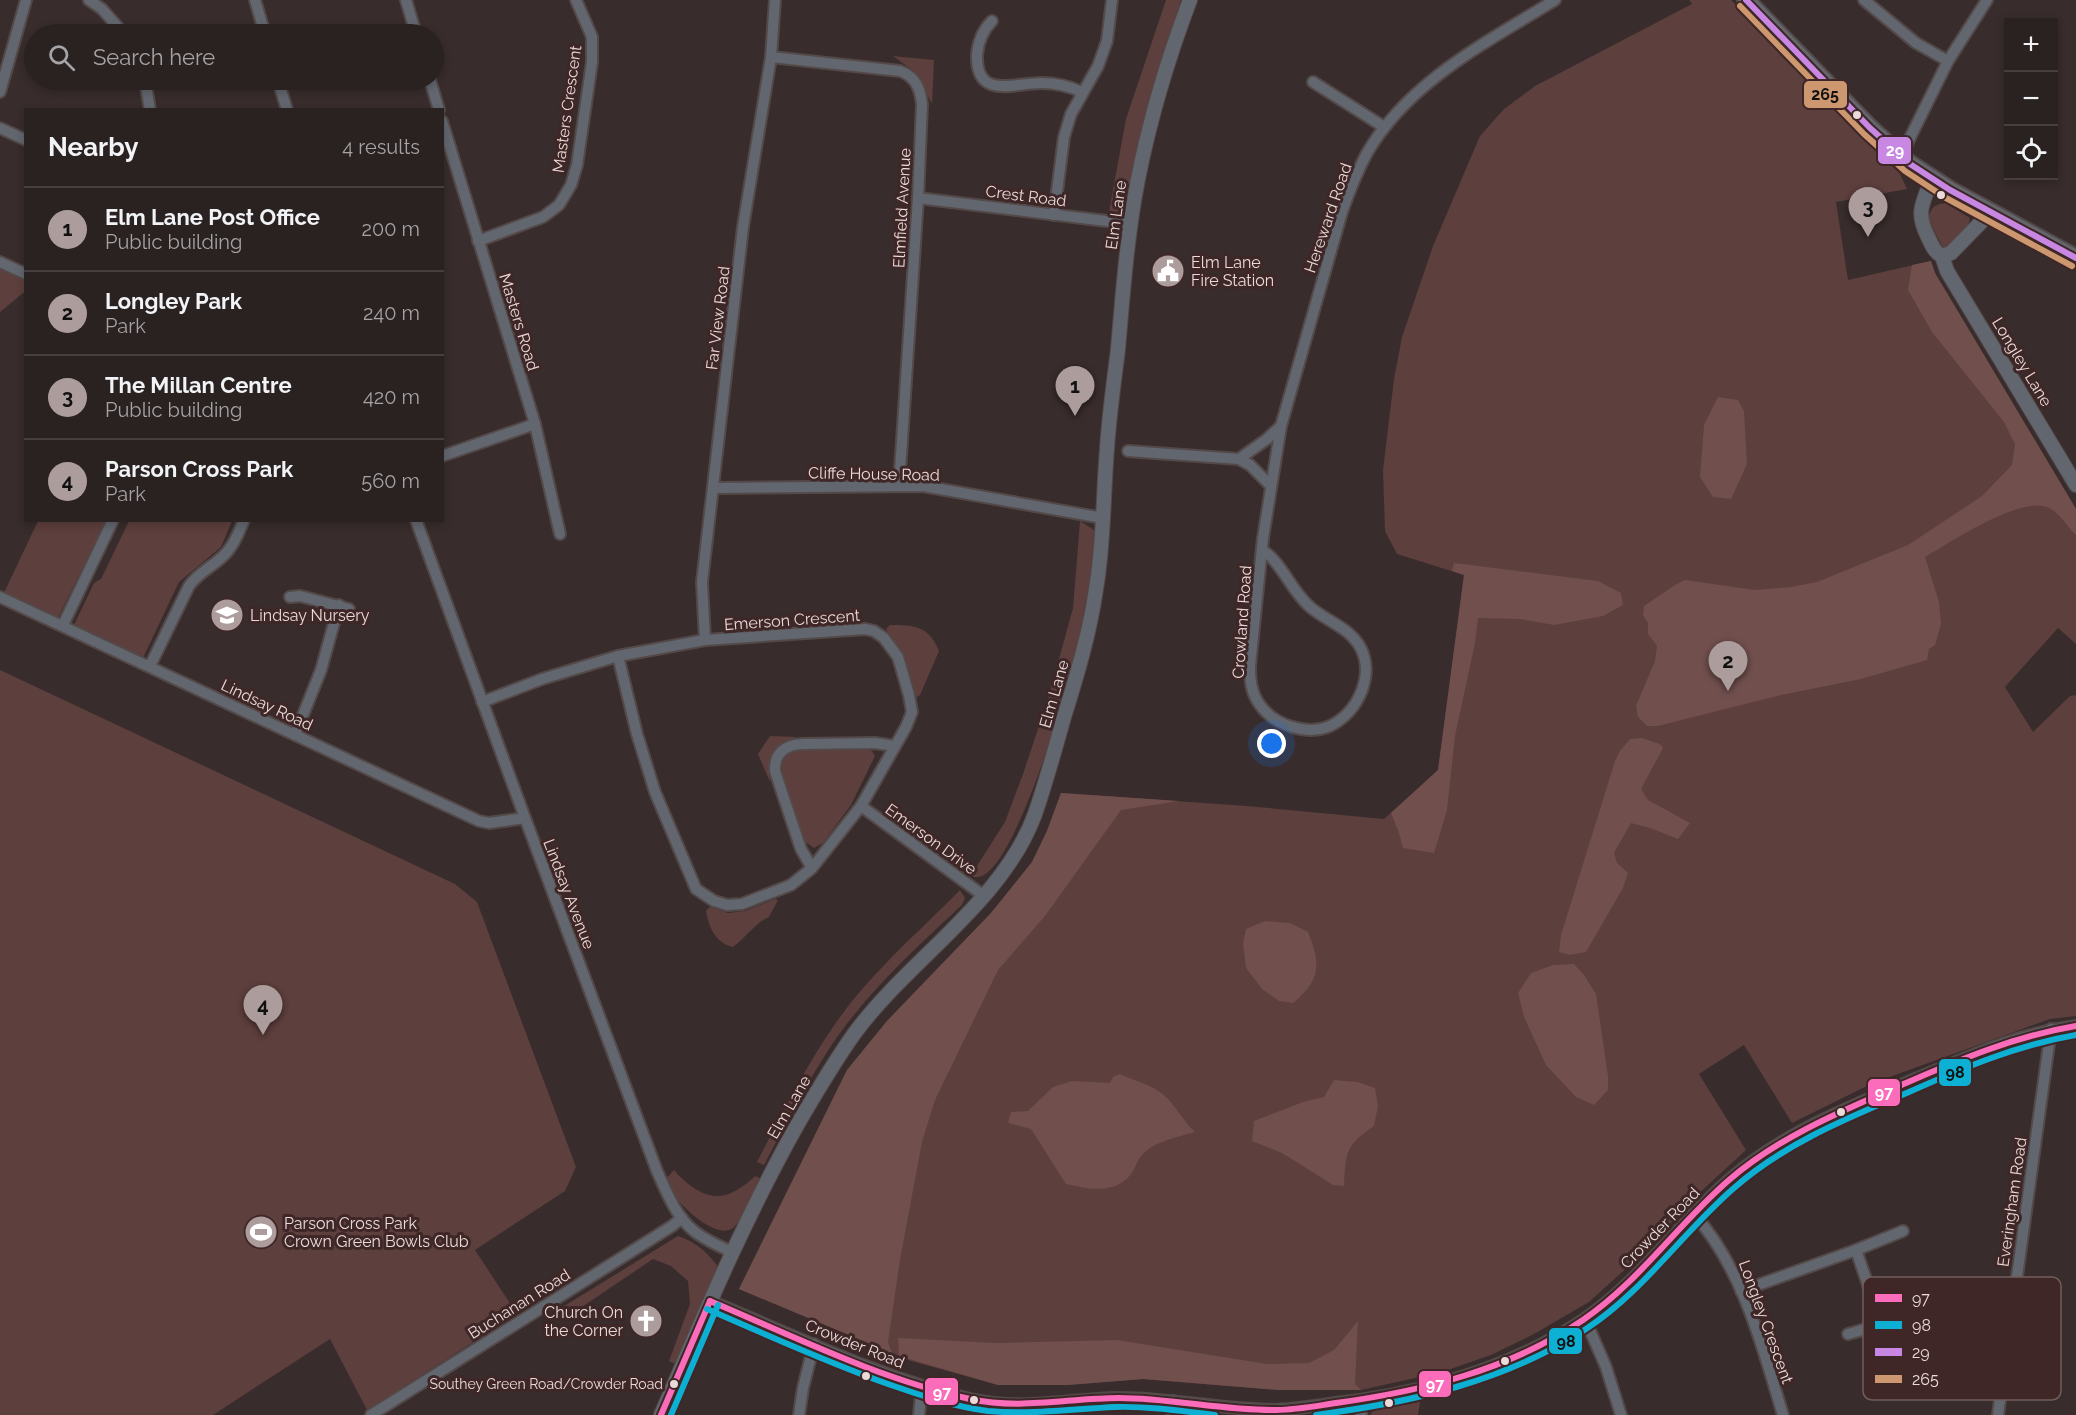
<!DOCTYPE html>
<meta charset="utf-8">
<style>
:root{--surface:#2a2121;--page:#362e2e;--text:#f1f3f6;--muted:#a5a3a5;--line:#463e3f;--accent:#ac9d9c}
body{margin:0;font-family:Raleway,sans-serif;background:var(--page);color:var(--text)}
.controls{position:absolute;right:18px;top:18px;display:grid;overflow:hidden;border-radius:0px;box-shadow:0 3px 9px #0003}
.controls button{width:54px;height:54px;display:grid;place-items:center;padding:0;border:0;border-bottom:2px solid var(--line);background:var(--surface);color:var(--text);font:30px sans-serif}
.you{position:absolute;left:1272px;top:744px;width:21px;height:21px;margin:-15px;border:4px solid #fff;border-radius:50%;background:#1a73e8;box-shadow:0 0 0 9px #1a73e833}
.badge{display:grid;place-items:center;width:39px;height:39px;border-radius:50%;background:var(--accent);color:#111;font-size:20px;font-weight:700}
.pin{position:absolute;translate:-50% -50px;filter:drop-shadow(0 2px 3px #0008)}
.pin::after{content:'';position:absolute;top:32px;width:21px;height:18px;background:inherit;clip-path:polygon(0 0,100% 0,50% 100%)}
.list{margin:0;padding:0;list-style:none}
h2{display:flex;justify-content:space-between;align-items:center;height:78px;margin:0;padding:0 24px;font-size:26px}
h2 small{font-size:20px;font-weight:400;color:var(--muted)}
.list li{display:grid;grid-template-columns:39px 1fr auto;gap:18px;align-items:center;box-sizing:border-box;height:84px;padding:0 24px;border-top:2px solid var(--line)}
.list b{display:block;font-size:22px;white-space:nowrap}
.list p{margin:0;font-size:20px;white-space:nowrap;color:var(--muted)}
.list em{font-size:20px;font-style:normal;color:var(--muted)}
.icon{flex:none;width:33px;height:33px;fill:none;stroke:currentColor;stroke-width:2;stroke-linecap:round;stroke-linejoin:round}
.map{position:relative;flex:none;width:2076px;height:1415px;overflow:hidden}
.search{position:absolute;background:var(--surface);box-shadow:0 3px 9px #0003;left:24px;top:24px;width:420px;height:66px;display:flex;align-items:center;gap:15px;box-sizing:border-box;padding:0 21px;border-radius:33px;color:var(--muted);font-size:22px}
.panel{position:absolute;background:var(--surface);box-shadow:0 3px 9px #0003;left:24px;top:108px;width:420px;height:414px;border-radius:0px}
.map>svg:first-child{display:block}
.green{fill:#5d3f3d}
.forest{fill:#704f4d}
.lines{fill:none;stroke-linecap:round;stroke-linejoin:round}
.minor-casing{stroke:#544949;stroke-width:14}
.tertiary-casing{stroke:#544949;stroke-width:16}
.primary-casing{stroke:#544949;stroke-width:20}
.minor{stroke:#62666e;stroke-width:10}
.tertiary{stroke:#62666e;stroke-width:14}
.primary{stroke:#64666e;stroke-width:16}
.bus-1-casing{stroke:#3e2726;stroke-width:10}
.bus-2-casing{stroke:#3e2726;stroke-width:10}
.bus-3-casing{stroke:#3e2726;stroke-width:10}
.bus-4-casing{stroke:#3e2726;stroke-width:10}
.bus-1{stroke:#fb6dba;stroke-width:6}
.bus-2{stroke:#0dafd3;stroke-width:6}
.bus-3{stroke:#c787e3;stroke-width:6}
.bus-4{stroke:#cd976f;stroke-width:6}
.bus-dot{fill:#eadad9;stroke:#3e2726;stroke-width:2}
.labels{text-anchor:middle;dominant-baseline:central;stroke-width:6;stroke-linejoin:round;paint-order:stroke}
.bus-label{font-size:14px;fill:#eadad9;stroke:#3e2726;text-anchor:end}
.street-label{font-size:16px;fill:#eadad9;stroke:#3e2726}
.poi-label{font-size:16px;fill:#eadad9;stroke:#3e2726;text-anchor:start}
.key{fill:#3e2726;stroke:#725d5c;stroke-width:1.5}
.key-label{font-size:16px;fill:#eadad9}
.line-badge{stroke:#3e2726;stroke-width:2}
.badge-label{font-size:16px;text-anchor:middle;font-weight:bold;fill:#fff}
.pale-badge-label{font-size:16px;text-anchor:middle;font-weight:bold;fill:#111}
</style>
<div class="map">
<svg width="2076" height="1415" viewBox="0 0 2076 1415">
<rect width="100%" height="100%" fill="#382c2c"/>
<g class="green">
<path d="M 1166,0 L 1181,0 L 1144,127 L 1127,204 L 1123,213 L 1113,215 L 1109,213 L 1110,206 L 1126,119 Z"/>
<path d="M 1689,0 L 1731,0 L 1900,174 L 1907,189 L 1836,202 L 1848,280 L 1931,261 L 1935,273 L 2076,509 L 2076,644 L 2058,628 L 2005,687 L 2033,732 L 2070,696 L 2076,695 L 2076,1016 L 2050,1019 L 1873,1083 L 1792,1123 L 1744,1045 L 1699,1074 L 1746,1150 L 1696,1196 L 1642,1254 L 1589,1302 L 1534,1334 L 1491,1355 L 1442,1372 L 1361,1390 L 1278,1390 L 1143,1379 L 1068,1385 L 998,1385 L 911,1361 L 739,1289 L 847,1070 L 887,1021 L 991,913 L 1032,862 L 1047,831 L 1061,793 L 1247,806 L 1384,819 L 1438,770 L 1464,575 L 1397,554 L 1385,531 L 1383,470 L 1394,379 L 1402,337 L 1433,246 L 1480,136 L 1504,109 L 1535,86 L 1692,4 Z"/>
<path d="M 893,56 L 934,60 L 932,104 L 915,72 Z"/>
<path d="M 1945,203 L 1970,218 L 1968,226 L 1946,248 L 1942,246 L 1928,219 C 1931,208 1933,205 1945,203 Z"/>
<path d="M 0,269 L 26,280 L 25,294 L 23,293 L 0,312 Z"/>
<path d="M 38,521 L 113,521 L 89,572 L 82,569 L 56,622 L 2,597 Z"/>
<path d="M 129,521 L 232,521 L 221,547 L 179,582 L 141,662 L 72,629 L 94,583 L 101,579 Z"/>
<path d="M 1080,521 L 1094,530 C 1094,568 1085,609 1077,647 C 1069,682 1015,874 978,877 C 972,878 967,873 963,868 L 977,866 L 1005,822 L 1023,774 L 1048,699 L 1073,608 Z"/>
<path d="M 890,625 C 915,625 929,626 939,651 L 920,695 L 917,697 L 914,696 L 903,654 L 886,629 Z"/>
<path d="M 0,670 L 455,884 L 477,902 L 576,1167 L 565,1191 L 475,1250 L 517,1314 L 367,1410 L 330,1339 L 213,1415 L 0,1415 Z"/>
<path d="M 770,736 L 796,737 C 772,749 769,755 770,782 L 758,754 Z"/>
<path d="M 866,747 L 871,750 L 875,756 L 851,805 L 823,843 L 814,848 L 804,841 L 781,774 C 780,761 786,753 798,750 Z"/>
<path d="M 960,890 L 965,898 L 962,905 C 916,948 867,992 831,1046 C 806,1084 785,1125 764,1165 L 757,1162 C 781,1116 804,1069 833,1027 C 868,975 917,934 960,890 Z"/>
<path d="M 775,899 L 778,900 L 769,917 C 755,923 746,938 733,947 C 716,944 708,926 706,910 L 710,907 L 728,913 L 745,911 Z"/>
<path d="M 674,1170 C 683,1181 702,1197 718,1196 C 731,1196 746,1185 755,1176 L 760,1178 C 753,1192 744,1219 733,1228 C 714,1242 671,1197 664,1181 Z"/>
<path d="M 678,1236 C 697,1242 712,1256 722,1273 L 681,1367 L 669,1361 L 690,1304 L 688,1281 L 671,1266 L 653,1259 L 567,1317 L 561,1308 Z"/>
<path d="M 1420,1402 L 1418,1415 L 1370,1415 L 1372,1412 L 1379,1409 Z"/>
</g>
<g class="forest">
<path d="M 1931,261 L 1935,273 L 2076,509 L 2076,535 C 2068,528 2062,516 2051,509 C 2024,492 1950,543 1925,557 L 1939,602 L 1941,624 L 1935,645 L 1929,649 L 1927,660 L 1861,679 L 1781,695 L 1658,726 L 1647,726 L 1638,717 L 1636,706 L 1655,661 L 1657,646 L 1648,634 L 1648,623 L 1643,615 L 1644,606 L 1675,585 L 1685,580 L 1755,590 L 1791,587 L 1817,582 L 1908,545 L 1982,496 L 2012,465 L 2015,444 L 2004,422 L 1932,332 L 1908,290 L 1912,265 Z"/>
<path d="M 1718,397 L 1738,400 L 1744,411 L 1747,464 L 1731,499 L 1713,497 L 1700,477 L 1704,425 Z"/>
<path d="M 1454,563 L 1598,581 L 1621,593 L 1623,605 L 1603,616 L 1554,625 L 1520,619 L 1478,618 L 1475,643 L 1455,736 L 1447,810 L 1434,853 L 1403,848 L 1399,833 L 1391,813 L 1438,770 L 1464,575 L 1452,571 Z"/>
<path d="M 1642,738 L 1660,744 L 1663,748 L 1641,789 L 1648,800 L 1690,823 L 1678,839 L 1650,828 L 1631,823 L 1614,853 L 1617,863 L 1628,873 L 1623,888 L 1586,952 L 1570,955 L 1559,952 L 1561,935 L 1615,761 L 1620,751 L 1630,739 Z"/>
<path d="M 1061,793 L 1179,801 L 1121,810 L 1045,916 L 998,970 L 935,1100 L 922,1142 L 900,1260 L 888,1342 L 892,1353 L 739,1289 L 847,1070 L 887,1021 L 991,913 L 1032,862 L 1047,831 Z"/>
<path d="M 1265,921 L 1290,923 L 1308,932 C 1321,964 1321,980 1293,1003 L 1279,1001 L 1262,989 L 1246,968 L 1243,943 L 1246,929 Z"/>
<path d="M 1574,964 L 1584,975 L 1596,994 L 1608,1076 L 1608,1090 L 1594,1105 L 1576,1097 L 1546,1065 L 1524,1017 L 1518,993 L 1531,973 L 1553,965 Z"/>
<path d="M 1120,1074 C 1133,1080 1152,1085 1164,1095 C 1176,1106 1183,1121 1195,1132 C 1179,1137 1155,1141 1143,1154 C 1137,1159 1136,1168 1131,1174 C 1115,1195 1088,1189 1066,1184 L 1031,1129 L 1008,1123 L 1011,1112 L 1028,1111 L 1053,1087 L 1072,1081 L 1110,1083 L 1113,1077 Z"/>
<path d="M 1334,1080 L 1357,1082 L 1375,1088 L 1378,1106 L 1374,1126 C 1345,1146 1346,1152 1344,1186 L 1333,1185 L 1282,1153 L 1252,1141 L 1254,1121 L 1303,1102 L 1324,1097 Z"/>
<path d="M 1358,1321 L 1355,1384 L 1361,1390 L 1278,1390 L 1143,1379 L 1068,1385 L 998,1385 L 899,1356 L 898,1338 L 995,1343 L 1117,1340 L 1267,1364 L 1309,1363 L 1334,1350 Z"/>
</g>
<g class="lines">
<g class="minor-casing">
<g id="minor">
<path d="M 89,0 L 102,9 L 124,34"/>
<path d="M 255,0 L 265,34"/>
<path d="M 406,0 L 416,34"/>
<path d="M 1864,0 L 1916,43 L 1948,61"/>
<path d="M 992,21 C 983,30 978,42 977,55 C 976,100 1014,83 1041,83 C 1056,83 1069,86 1082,92"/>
<path d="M 771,57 L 900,71 C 916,77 920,88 922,104 L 918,198 L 899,486"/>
<path d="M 145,80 L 150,110"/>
<path d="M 278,80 L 287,110"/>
<path d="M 430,80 L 439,110"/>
<path d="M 1313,82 L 1384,127"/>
<path d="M 0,92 L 26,0"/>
<path d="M 442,121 L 535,424 L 560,534"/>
<path d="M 0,128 L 26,140"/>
<path d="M 1901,156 L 1948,61 L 1987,0"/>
<path d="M 918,198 L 1131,224"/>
<path d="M 1054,215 L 1064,137 L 1071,114 L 1098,66 L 1107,41 L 1112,0"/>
<path d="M 478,241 L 543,217 L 559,205 L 571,185 L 577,165 L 592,62 L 592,37 L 576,0"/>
<path d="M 0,262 L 26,274"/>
<path d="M 1128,451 L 1239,459 L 1250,465 L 1271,486"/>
<path d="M 442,456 L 535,424"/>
<path d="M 1239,459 L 1267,439 L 1281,426"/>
<path d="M 713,488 L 923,486 L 1103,518"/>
<path d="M 416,520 L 525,818 L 657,1171 C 666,1191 676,1217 694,1231 C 705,1240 719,1246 732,1252"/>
<path d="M 1262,550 C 1280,560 1291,590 1309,606 C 1324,620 1347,626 1359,645 C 1376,673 1359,712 1330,726 C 1307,736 1274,725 1260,705 C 1251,693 1250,680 1250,666 L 1263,538 L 1281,426 L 1342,212 C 1349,192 1357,172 1367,153 C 1409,81 1487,42 1555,0"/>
<path d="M 0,597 L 479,821 L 489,823 L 525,818"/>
<path d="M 290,597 L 300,596 L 349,609"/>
<path d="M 63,625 L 113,520"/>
<path d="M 705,640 L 702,582 L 743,227 L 771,57 L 775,0"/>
<path d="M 150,666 L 189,586 C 198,573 210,568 221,558 C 233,548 238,534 244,520"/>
<path d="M 482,702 L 542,679 L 618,656 L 705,640 L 865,629 L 874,631 L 884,638 L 898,657 L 909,695 L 912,712 L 906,727 L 861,806 L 812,868 L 791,885 L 742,904 L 727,905 L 714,901 L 696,889 L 655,792 L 637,734 L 618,656"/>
<path d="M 295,735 L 321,670 L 339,605"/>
<path d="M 861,806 L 984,896"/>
<path d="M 812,868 L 801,849 L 775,771 C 774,753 785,745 802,744 L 875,743 L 895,746"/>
<path d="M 1694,1214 C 1743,1269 1762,1346 1783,1415"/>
<path d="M 1741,1291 L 1856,1250 L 1903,1231"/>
<path d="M 710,1301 C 795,1336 880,1378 970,1399 C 1023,1411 1066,1399 1119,1398 C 1172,1398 1224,1410 1276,1410 C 1296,1409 1316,1406 1336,1403 C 1423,1393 1509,1369 1583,1320 C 1639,1283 1678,1224 1729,1180 C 1783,1133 1848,1108 1913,1080 C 1968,1057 2016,1034 2076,1026"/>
<path d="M 1585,1319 L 1606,1367 L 1621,1415"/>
<path d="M 1848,1334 C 1861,1330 1875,1329 1878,1314 L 1856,1250"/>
<path d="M 371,1415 L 672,1226 L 682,1218"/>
<path d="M 799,1415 L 803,1388 L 814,1344"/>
<path d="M 919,1415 L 922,1386"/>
<path d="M 1172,1415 L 1173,1401"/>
<path d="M 1361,1415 L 1362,1400"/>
<path d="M 1998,1415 L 2051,1029"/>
</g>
</g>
<g class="tertiary-casing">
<g id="tertiary">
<path d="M 1932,178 C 1923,203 1915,212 1928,237 C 1932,245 1934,252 1942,256 L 1947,271 L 2076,485"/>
<path d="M 1942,256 L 1951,253 L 1991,212"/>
<path d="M 661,1415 C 704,1315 746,1215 800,1120 C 817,1091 834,1062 854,1034 C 908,960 1003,902 1035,814 C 1046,782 1055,749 1064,717 C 1077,675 1090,632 1096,589 C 1104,543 1103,496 1107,449 C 1109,416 1114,382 1118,349 C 1123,292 1127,235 1138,179 C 1150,119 1168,58 1190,0"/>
</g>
</g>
<g class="primary-casing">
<path id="primary" d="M 1746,0 L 1870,128 L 1910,164 L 1950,190 L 2076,258"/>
</g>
<use href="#minor" class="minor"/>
<use href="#tertiary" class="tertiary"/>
<use href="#primary" class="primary"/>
<g class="bus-1-casing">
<g id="bus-1">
<path d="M 710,1301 C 795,1337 879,1379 970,1399 C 1020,1410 1069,1398 1119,1398 C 1172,1398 1224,1411 1276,1410 C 1296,1410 1316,1406 1336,1403 C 1423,1391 1509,1370 1583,1320 C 1639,1282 1678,1224 1729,1180 C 1780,1136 1844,1110 1906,1083 C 1961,1059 2016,1036 2076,1026"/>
<path d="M 661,1415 L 710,1301"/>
</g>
</g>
<g class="bus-2-casing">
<g id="bus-2">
<path d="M 707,1309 C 767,1335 826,1362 888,1384 C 920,1395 954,1407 988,1411 C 1031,1415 1073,1409 1115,1407 C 1149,1406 1182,1411 1215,1415"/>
<path d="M 671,1415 L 718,1305"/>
<path d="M 1316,1415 C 1412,1402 1504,1382 1586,1329 C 1644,1291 1683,1232 1734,1188 C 1785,1143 1848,1118 1909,1092 C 1963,1068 2017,1045 2076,1035"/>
</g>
</g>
<g class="bus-3-casing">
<path id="bus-3" d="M 1746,0 L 1870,128 L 1910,164 L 1950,190 L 2076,258"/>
</g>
<g class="bus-4-casing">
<path id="bus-4" d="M 1740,6 L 1864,134 L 1905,171 L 1946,198 L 2072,266"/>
</g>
<use href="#bus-1" class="bus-1"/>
<use href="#bus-2" class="bus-2"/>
<use href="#bus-3" class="bus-3"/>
<use href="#bus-4" class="bus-4"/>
</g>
<defs>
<g id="civic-disc" transform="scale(1.725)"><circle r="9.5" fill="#ac9d9c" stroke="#3e2726"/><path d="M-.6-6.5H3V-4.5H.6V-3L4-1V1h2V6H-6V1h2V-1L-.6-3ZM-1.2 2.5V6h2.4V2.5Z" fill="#fff"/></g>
<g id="school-disc" transform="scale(1.725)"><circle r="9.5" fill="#ac9d9c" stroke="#3e2726"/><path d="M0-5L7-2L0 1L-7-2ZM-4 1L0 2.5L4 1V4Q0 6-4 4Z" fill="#fff"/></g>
<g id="stadium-disc" transform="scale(1.725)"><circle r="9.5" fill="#ac9d9c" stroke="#3e2726"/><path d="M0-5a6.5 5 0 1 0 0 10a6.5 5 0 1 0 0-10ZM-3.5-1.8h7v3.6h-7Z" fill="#fff"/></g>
<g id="church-disc" transform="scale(1.725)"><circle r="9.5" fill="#ac9d9c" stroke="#3e2726"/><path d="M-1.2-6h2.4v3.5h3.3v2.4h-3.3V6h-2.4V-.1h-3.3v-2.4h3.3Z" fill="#fff"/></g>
</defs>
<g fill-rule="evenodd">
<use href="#civic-disc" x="1168" y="271"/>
<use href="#school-disc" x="227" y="615"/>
<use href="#stadium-disc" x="261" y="1232"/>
<use href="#church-disc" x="646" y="1321"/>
</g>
<g class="bus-dot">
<circle cx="1857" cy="115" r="5"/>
<circle cx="1941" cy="195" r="5"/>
<circle cx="1841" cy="1112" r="5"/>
<circle cx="1505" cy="1361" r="5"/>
<circle cx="866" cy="1376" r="5"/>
<circle cx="674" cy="1384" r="5"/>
<circle cx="974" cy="1400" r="5"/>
<circle cx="1389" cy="1403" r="5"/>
</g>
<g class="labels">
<g class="bus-label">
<text x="663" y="1384">Southey Green Road/Crowder Road</text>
</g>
<g class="street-label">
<text transform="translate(567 109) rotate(-82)">Masters Crescent</text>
<text transform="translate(1026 196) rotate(7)">Crest Road</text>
<text transform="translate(902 208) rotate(-87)">Elmfield Avenue</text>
<text transform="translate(1116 215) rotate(-82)">Elm Lane</text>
<text transform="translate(1328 218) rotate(-71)">Hereward Road</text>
<text transform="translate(718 318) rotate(-83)">Far View Road</text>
<text transform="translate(519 322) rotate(73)">Masters Road</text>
<text transform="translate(2022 362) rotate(59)">Longley Lane</text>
<text transform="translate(874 474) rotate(1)">Cliffe House Road</text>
<text transform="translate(792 620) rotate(-4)">Emerson Crescent</text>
<text transform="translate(1242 622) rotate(-86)">Crowland Road</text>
<text transform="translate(1054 694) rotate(-74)">Elm Lane</text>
<text transform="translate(267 705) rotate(25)">Lindsay Road</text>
<text transform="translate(931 839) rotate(36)">Emerson Drive</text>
<text transform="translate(569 894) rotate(69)">Lindsay Avenue</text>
<text transform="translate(789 1107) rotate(-60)">Elm Lane</text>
<text transform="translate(2012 1202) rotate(-82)">Everingham Road</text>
<text transform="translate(1660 1228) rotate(-46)">Crowder Road</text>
<text transform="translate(519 1304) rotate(-32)">Buchanan Road</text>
<text transform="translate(1766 1322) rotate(70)">Longley Crescent</text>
<text transform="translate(855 1344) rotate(22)">Crowder Road</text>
</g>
<g class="poi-label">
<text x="1191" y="262">Elm Lane<tspan x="1191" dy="18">Fire Station</tspan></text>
<text x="250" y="615">Lindsay Nursery</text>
<text x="284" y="1223">Parson Cross Park<tspan x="284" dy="18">Crown Green Bowls Club</tspan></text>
<text x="623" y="1312" text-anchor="end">Church On<tspan x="623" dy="18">the Corner</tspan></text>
</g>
</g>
<rect x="1863" y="1277" width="198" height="123" rx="9" class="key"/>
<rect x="1875" y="1294" width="27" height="8" fill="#fb6dba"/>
<rect x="1875" y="1321" width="27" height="8" fill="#0dafd3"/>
<rect x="1875" y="1348" width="27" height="8" fill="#c787e3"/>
<rect x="1875" y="1375" width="27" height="8" fill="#cd976f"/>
<g class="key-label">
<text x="1912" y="1304">97</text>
<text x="1912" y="1331">98</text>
<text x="1912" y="1358">29</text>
<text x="1912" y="1385">265</text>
</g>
<g class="line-badge">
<rect x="1803" y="80" width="45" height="29" rx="6" fill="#cd976f"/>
<rect x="1877" y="136" width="35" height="29" rx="6" fill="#c787e3"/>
<rect x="1938" y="1058" width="34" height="29" rx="6" fill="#0dafd3"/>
<rect x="1867" y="1078" width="34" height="29" rx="6" fill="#fb6dba"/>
<rect x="1548" y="1327" width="35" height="28" rx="6" fill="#0dafd3"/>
<rect x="1418" y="1370" width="34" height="28" rx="6" fill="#fb6dba"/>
<rect x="924" y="1377" width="35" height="29" rx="6" fill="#fb6dba"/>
</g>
<g class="badge-label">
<text x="1895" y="156">29</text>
<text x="1884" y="1098">97</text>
<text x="1435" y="1390">97</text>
<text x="942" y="1398">97</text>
</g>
<g class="pale-badge-label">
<text x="1825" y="100">265</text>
<text x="1955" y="1078">98</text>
<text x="1566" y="1347">98</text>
</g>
</svg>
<div class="controls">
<button>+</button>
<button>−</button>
<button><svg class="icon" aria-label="locate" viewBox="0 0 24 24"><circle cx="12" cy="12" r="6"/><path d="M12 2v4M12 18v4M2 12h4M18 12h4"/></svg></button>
</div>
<div class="you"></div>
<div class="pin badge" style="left:1075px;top:416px">1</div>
<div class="pin badge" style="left:1728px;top:691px">2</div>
<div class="pin badge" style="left:1868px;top:237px">3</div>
<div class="pin badge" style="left:263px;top:1035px">4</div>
<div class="search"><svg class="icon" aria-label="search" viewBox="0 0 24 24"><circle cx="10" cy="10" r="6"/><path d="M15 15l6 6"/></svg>Search here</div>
<section class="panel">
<h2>Nearby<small>4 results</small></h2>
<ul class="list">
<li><span class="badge">1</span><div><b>Elm Lane Post Office</b><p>Public building</p></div><em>200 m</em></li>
<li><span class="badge">2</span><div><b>Longley Park</b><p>Park</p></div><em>240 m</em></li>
<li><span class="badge">3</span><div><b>The Millan Centre</b><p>Public building</p></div><em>420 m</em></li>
<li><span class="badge">4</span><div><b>Parson Cross Park</b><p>Park</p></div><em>560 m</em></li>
</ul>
</section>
</div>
